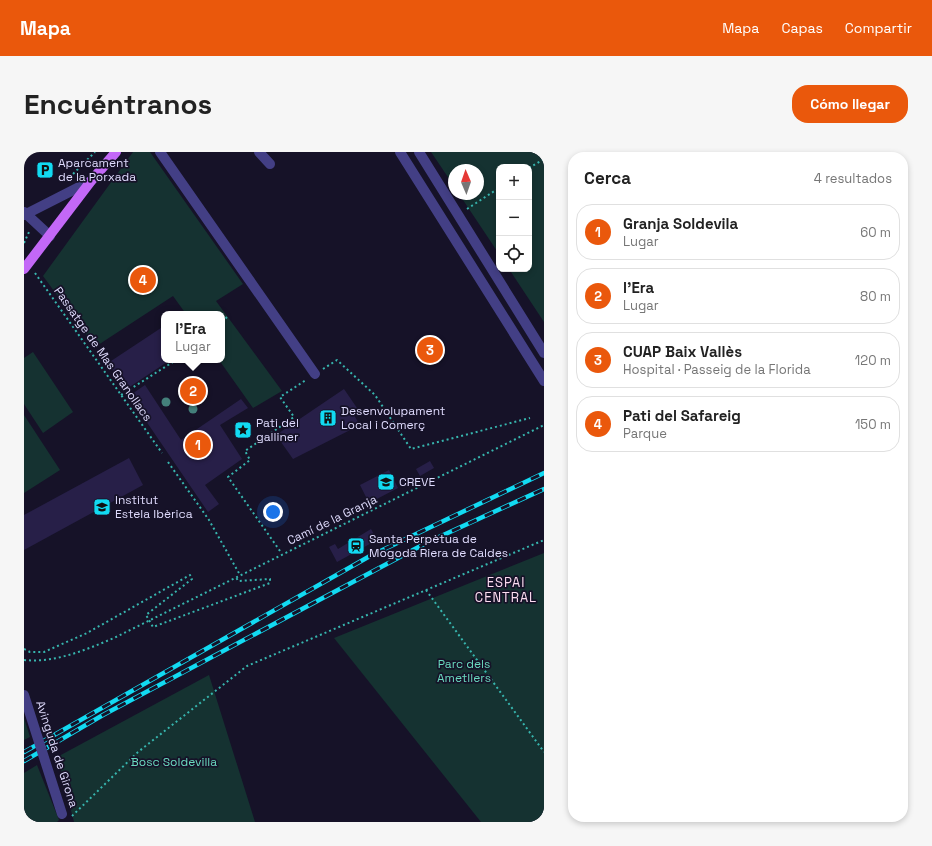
<!DOCTYPE html>
<html lang="es">
<meta charset="utf-8">
<style>
:root{--surface:#fff;--page:#f6f6f6;--text:#222;--muted:#767676;--line:#e0e0e0;--accent:#ea580c}
body{margin:0;font-family:"Space Grotesk",sans-serif;background:var(--page);color:var(--text)}
.controls{position:absolute;right:12px;top:12px;display:grid;overflow:hidden;border-radius:8px;box-shadow:0 2px 6px #0003}
.controls button{width:36px;height:36px;display:grid;place-items:center;padding:0;border:0;border-bottom:1px solid var(--line);background:var(--surface);color:var(--text);font:20px sans-serif}
.compass{position:absolute;left:424px;top:12px;width:36px;height:36px;border-radius:50%;background:var(--surface);box-shadow:0 2px 6px #0003;rotate:358deg}
.you{position:absolute;left:249px;top:360px;width:14px;height:14px;margin:-10px;border:3px solid #fff;border-radius:50%;background:#1a73e8;box-shadow:0 0 0 6px #1a73e833}
.badge{display:grid;place-items:center;width:26px;height:26px;border-radius:50%;background:var(--accent);color:#fff;font-size:13px;font-weight:700}
.pin{position:absolute;translate:-50% -50%;border:2px solid #fff;box-shadow:0 1px 4px #0006}
.popup{position:absolute;left:137px;top:159px;width:64px;height:52px;box-sizing:border-box;display:grid;place-content:center;border-radius:8px;background:var(--surface);filter:drop-shadow(0 1px 3px #0005);font-size:13px;white-space:nowrap;color:var(--muted)}
.popup b{font-size:15px;color:var(--text)}
.popup::after{content:'';position:absolute;left:50%;top:100%;margin-left:-8px;border:8px solid transparent;border-top-color:var(--surface)}
.list{margin:0;padding:0;list-style:none}
h2{display:flex;justify-content:space-between;align-items:center;height:52px;margin:0;padding:0 16px;font-size:17px}
h2 small{font-size:13px;font-weight:400;color:var(--muted)}
.list li{display:grid;grid-template-columns:26px 1fr auto;gap:12px;align-items:center;box-sizing:border-box;height:56px;margin:0 8px 8px;padding:0 8px;border:1px solid var(--line);border-radius:16px}
.list b{display:block;font-size:15px;white-space:nowrap}
.list p{margin:0;font-size:13px;white-space:nowrap;color:var(--muted)}
.list em{font-size:13px;font-style:normal;color:var(--muted)}
.icon{flex:none;width:22px;height:22px;fill:none;stroke:currentColor;stroke-width:2;stroke-linecap:round;stroke-linejoin:round}
.map{position:relative;flex:none;width:520px;height:670px;overflow:hidden;border-radius:16px}
header{display:flex;align-items:center;gap:24px;box-sizing:border-box;height:56px;padding:0 20px;background:var(--accent);color:#fff}
header strong{font-size:19px}
nav{display:flex;gap:22px;margin-inline-start:auto;font-size:14px}
.intro{display:flex;align-items:center;justify-content:space-between;box-sizing:border-box;height:96px;padding:0 24px}
h1{margin:0;font-size:28px}
.button{padding:10px 18px;border-radius:16px;background:var(--accent);color:#fff;font-size:14px;font-weight:700}
main{display:flex;gap:24px;padding:0 24px}
aside{flex:1;background:var(--surface);border-radius:16px;box-shadow:0 2px 6px #0003}
.map>svg:first-child{display:block}
.green{fill:#153231}
.building{fill:#271f48}
.lines{fill:none;stroke-linecap:round;stroke-linejoin:round}
.path{stroke:#37b5ae;stroke-width:2;stroke-dasharray:2 3;stroke-linecap:butt}
.minor{stroke:#433f85;stroke-width:10}
.major{stroke:#c368f7;stroke-width:10}
.rail-casing{stroke:#12daf2;stroke-width:4.5}
.rail{stroke:#161228;stroke-width:3;stroke-dasharray:9;stroke-linecap:butt}
.minor-bridge{stroke:#433f85;stroke-width:10}
.tree{fill:#44807b}
.labels{text-anchor:middle;dominant-baseline:central;stroke-width:3.5;stroke-linejoin:round;paint-order:stroke}
.poi-label{font-size:12px;fill:#dfdbfd;stroke:#161228;text-anchor:start}
.street-label{font-size:12px;fill:#dfdbfd;stroke:#161228}
.park-label{font-size:12px;fill:#6adabf;stroke:#161228}
.neighbourhood-label{font-size:13px;letter-spacing:1px;fill:#fdddf1;stroke:#161228}
</style>
<header>
<strong>Mapa</strong>
<nav><a>Mapa</a><a>Capas</a><a>Compartir</a></nav>
</header>
<div class="intro"><h1>Encuéntranos</h1><a class="button">Cómo llegar</a></div>
<main>
<div class="map">
<svg width="520" height="670" viewBox="0 0 520 670">
<rect width="100%" height="100%" fill="#161228"/>
<g class="green">
<path d="M 109,0 L 126,0 L 219,132 L 192,149 L 258,239 L 229,256 L 195,208 L 198,208 L 198,162 L 162,162 L 149,144 L 71,195 L 19,124 Z"/>
<path d="M 407,0 L 520,0 L 520,170 L 485,117 L 505,117 L 505,15 L 475,15 L 475,102 L 435,42 L 454,42 L 454,18 L 430,18 L 430,34 Z"/>
<path d="M 9,200 L 49,260 L 19,281 L 0,252 L 0,206 Z"/>
<path d="M 0,263 L 36,318 L 0,341 Z"/>
<path d="M 520,401 L 520,670 L 457,670 L 310,486 Z"/>
<path d="M 185,523 L 231,670 L 50,670 L 37,620 L 35,604 Z"/>
<path d="M 0,566 L 6,585 L 0,588 Z"/>
<path d="M 13,613 L 35,668 L 33,670 L 0,670 L 0,621 Z"/>
</g>
<g class="building">
<path d="M 140,174 L 140,208 L 146,208 L 101,238 L 84,211 Z"/>
<path d="M 121,233 L 157,288 L 217,247 L 224,256 L 196,273 L 218,307 L 181,333 L 195,352 L 184,360 L 105,244 Z"/>
<path d="M 320,237 L 333,256 L 328,260 L 336,273 L 269,307 L 252,283 Z"/>
<path d="M 105,306 L 119,333 L 0,398 L 0,363 Z"/>
<path d="M 406,309 L 410,316 L 396,324 L 392,317 Z"/>
<path d="M 365,318 L 374,336 L 345,351 L 336,333 Z"/>
<path d="M 347,377 L 353,388 L 313,410 L 305,395 L 311,392 L 314,397 Z"/>
</g>
<g class="lines">
<g class="path">
<path d="M 518,0 L 520,3"/>
<path d="M 505,16 L 520,7"/>
<path d="M 42,29 L 71,0"/>
<path d="M 443,57 L 475,36"/>
<path d="M 0,91 L 5,80"/>
<path d="M 11,121 L 138,301"/>
<path d="M 198,170 L 203,165"/>
<path d="M 299,217 L 313,208 L 351,243 L 387,297 L 506,266"/>
<path d="M 97,243 L 152,208"/>
<path d="M 144,310 L 185,368 L 216,423"/>
<path d="M 256,399 L 204,325 L 226,308 L 221,299 L 270,265 L 256,245 L 282,228"/>
<path d="M 402,438 L 520,600"/>
<path d="M 0,497 L 6,500 L 20,500 L 63,481 L 166,423 L 168,427 L 122,463 L 129,475 L 246,431 L 246,427 L 214,429 L 212,425"/>
<path d="M 0,508 C 32,511 61,498 90,486 L 520,273"/>
<path d="M 48,664 L 114,600 L 223,514 L 520,388"/>
</g>
<g class="minor">
<path d="M 136,0 L 291,222"/>
<path d="M 235,0 L 246,12"/>
<path d="M 376,0 L 520,229"/>
<path d="M 395,0 L 520,201"/>
<path d="M 0,60 L 26,84"/>
<path d="M 0,63 L 67,29"/>
</g>
<path class="major" d="M 0,117 L 67,29 L 92,0"/>
<g class="rail-casing">
<g id="rail">
<path d="M 0,600 L 346,404 L 520,321"/>
<path d="M 0,609 L 79,563 L 404,390 L 520,337"/>
</g>
</g>
<use href="#rail" class="rail"/>
<path class="minor-bridge" d="M 0,543 L 38,662"/>
</g>
<g class="tree">
<circle cx="142" cy="250" r="4.5"/>
<circle cx="169" cy="257" r="4.5"/>
</g>
<defs>
<g id="parking-square" transform="scale(0.9)"><rect x="-9" y="-9" width="18" height="18" rx="4" fill="#12daf2" stroke="#161228"/><path d="M-3.5-5.5H1a3.5 3.5 0 0 1 0 7H-1V5.5H-3.5ZM-1-3.4V-.6H.8a1.4 1.4 0 0 0 0-2.8Z" fill="#111"/></g>
<g id="building-square" transform="scale(0.9)"><rect x="-9" y="-9" width="18" height="18" rx="4" fill="#12daf2" stroke="#161228"/><path d="M-4-6H4V6H1V3H-1V6H-4ZM-2.5-4.3h1.7v1.8h-1.7ZM.8-4.3h1.7v1.8H.8ZM-2.5-1h1.7V.8h-1.7ZM.8-1h1.7V.8H.8Z" fill="#111"/></g>
<g id="sight-square" transform="scale(0.9)"><rect x="-9" y="-9" width="18" height="18" rx="4" fill="#12daf2" stroke="#161228"/><path d="M0-6L1.8-2.2L6-1.7L2.9 1.2L3.7 5.4L0 3.3L-3.7 5.4L-2.9 1.2L-6-1.7L-1.8-2.2Z" fill="#111"/></g>
<g id="university-square" transform="scale(0.9)"><rect x="-9" y="-9" width="18" height="18" rx="4" fill="#12daf2" stroke="#161228"/><path d="M0-5L7-2L0 1L-7-2ZM-4 1L0 2.5L4 1V4Q0 6-4 4Z" fill="#111"/></g>
<g id="school-square" transform="scale(0.9)"><rect x="-9" y="-9" width="18" height="18" rx="4" fill="#12daf2" stroke="#161228"/><path d="M0-5L7-2L0 1L-7-2ZM-4 1L0 2.5L4 1V4Q0 6-4 4Z" fill="#111"/></g>
<g id="station-square" transform="scale(0.9)"><rect x="-9" y="-9" width="18" height="18" rx="4" fill="#12daf2" stroke="#161228"/><path d="M-3-6H3Q5-6 5-4V2Q5 4 3 4L4.5 6H3L1.5 4h-3L-3 6H-4.5L-3 4Q-5 4-5 2V-4Q-5-6-3-6ZM-3.5-4v3h7v-3ZM-3.5 1v1.5H-2V1ZM2 1v1.5H3.5V1Z" fill="#111"/></g>
</defs>
<g fill-rule="evenodd">
<use href="#parking-square" x="21" y="18"/>
<use href="#building-square" x="304" y="266"/>
<use href="#sight-square" x="219" y="278"/>
<use href="#university-square" x="362" y="330"/>
<use href="#school-square" x="78" y="355"/>
<use href="#station-square" x="332" y="394"/>
</g>
<g class="labels">
<g class="poi-label">
<text x="34" y="11">Aparcament<tspan x="34" dy="14">de la Porxada</tspan></text>
<text x="317" y="259">Desenvolupament<tspan x="317" dy="14">Local i Comerç</tspan></text>
<text x="232" y="271">Pati del<tspan x="232" dy="14">galliner</tspan></text>
<text x="375" y="330">CREVE</text>
<text x="91" y="348">Institut<tspan x="91" dy="14">Estela Ibèrica</tspan></text>
<text x="345" y="387">Santa Perpètua de<tspan x="345" dy="14">Mogoda Riera de Caldes</tspan></text>
</g>
<g class="street-label">
<text transform="translate(79 202) rotate(55)">Passatge de Mas Granollacs</text>
<text transform="translate(308 368) rotate(-26)">Camí de la Granja</text>
<text transform="translate(33 602) rotate(72)">Avinguda de Girona</text>
</g>
<g class="park-label">
<text x="440" y="512">Parc dels<tspan x="440" dy="14">Ametllers</tspan></text>
<text x="150" y="610">Bosc Soldevilla</text>
</g>
<g class="neighbourhood-label">
<text x="482" y="430">ESPAI<tspan x="482" dy="15">CENTRAL</tspan></text>
</g>
</g>
</svg>
<div class="controls">
<button>+</button>
<button>−</button>
<button><svg class="icon" aria-label="locate" viewBox="0 0 24 24"><circle cx="12" cy="12" r="6"/><path d="M12 2v4M12 18v4M2 12h4M18 12h4"/></svg></button>
</div>
<svg class="compass" viewBox="-18 -18 36 36"><path d="M0-13l5 13h-10z" fill="#e53935"/><path d="M0 13l5-13h-10z" fill="#767676"/></svg>
<div class="you"></div>
<div class="pin badge" style="left:174px;top:293px">1</div>
<div class="pin badge" style="left:169px;top:239px">2</div>
<div class="popup"><b>l'Era</b>Lugar</div>
<div class="pin badge" style="left:406px;top:198px">3</div>
<div class="pin badge" style="left:119px;top:128px">4</div>
</div>
<aside>
<h2>Cerca<small>4 resultados</small></h2>
<ul class="list">
<li><span class="badge">1</span><div><b>Granja Soldevila</b><p>Lugar</p></div><em>60 m</em></li>
<li><span class="badge">2</span><div><b>l'Era</b><p>Lugar</p></div><em>80 m</em></li>
<li><span class="badge">3</span><div><b>CUAP Baix Vallès</b><p>Hospital · Passeig de la Florida</p></div><em>120 m</em></li>
<li><span class="badge">4</span><div><b>Pati del Safareig</b><p>Parque</p></div><em>150 m</em></li>
</ul>
</aside>
</main>
